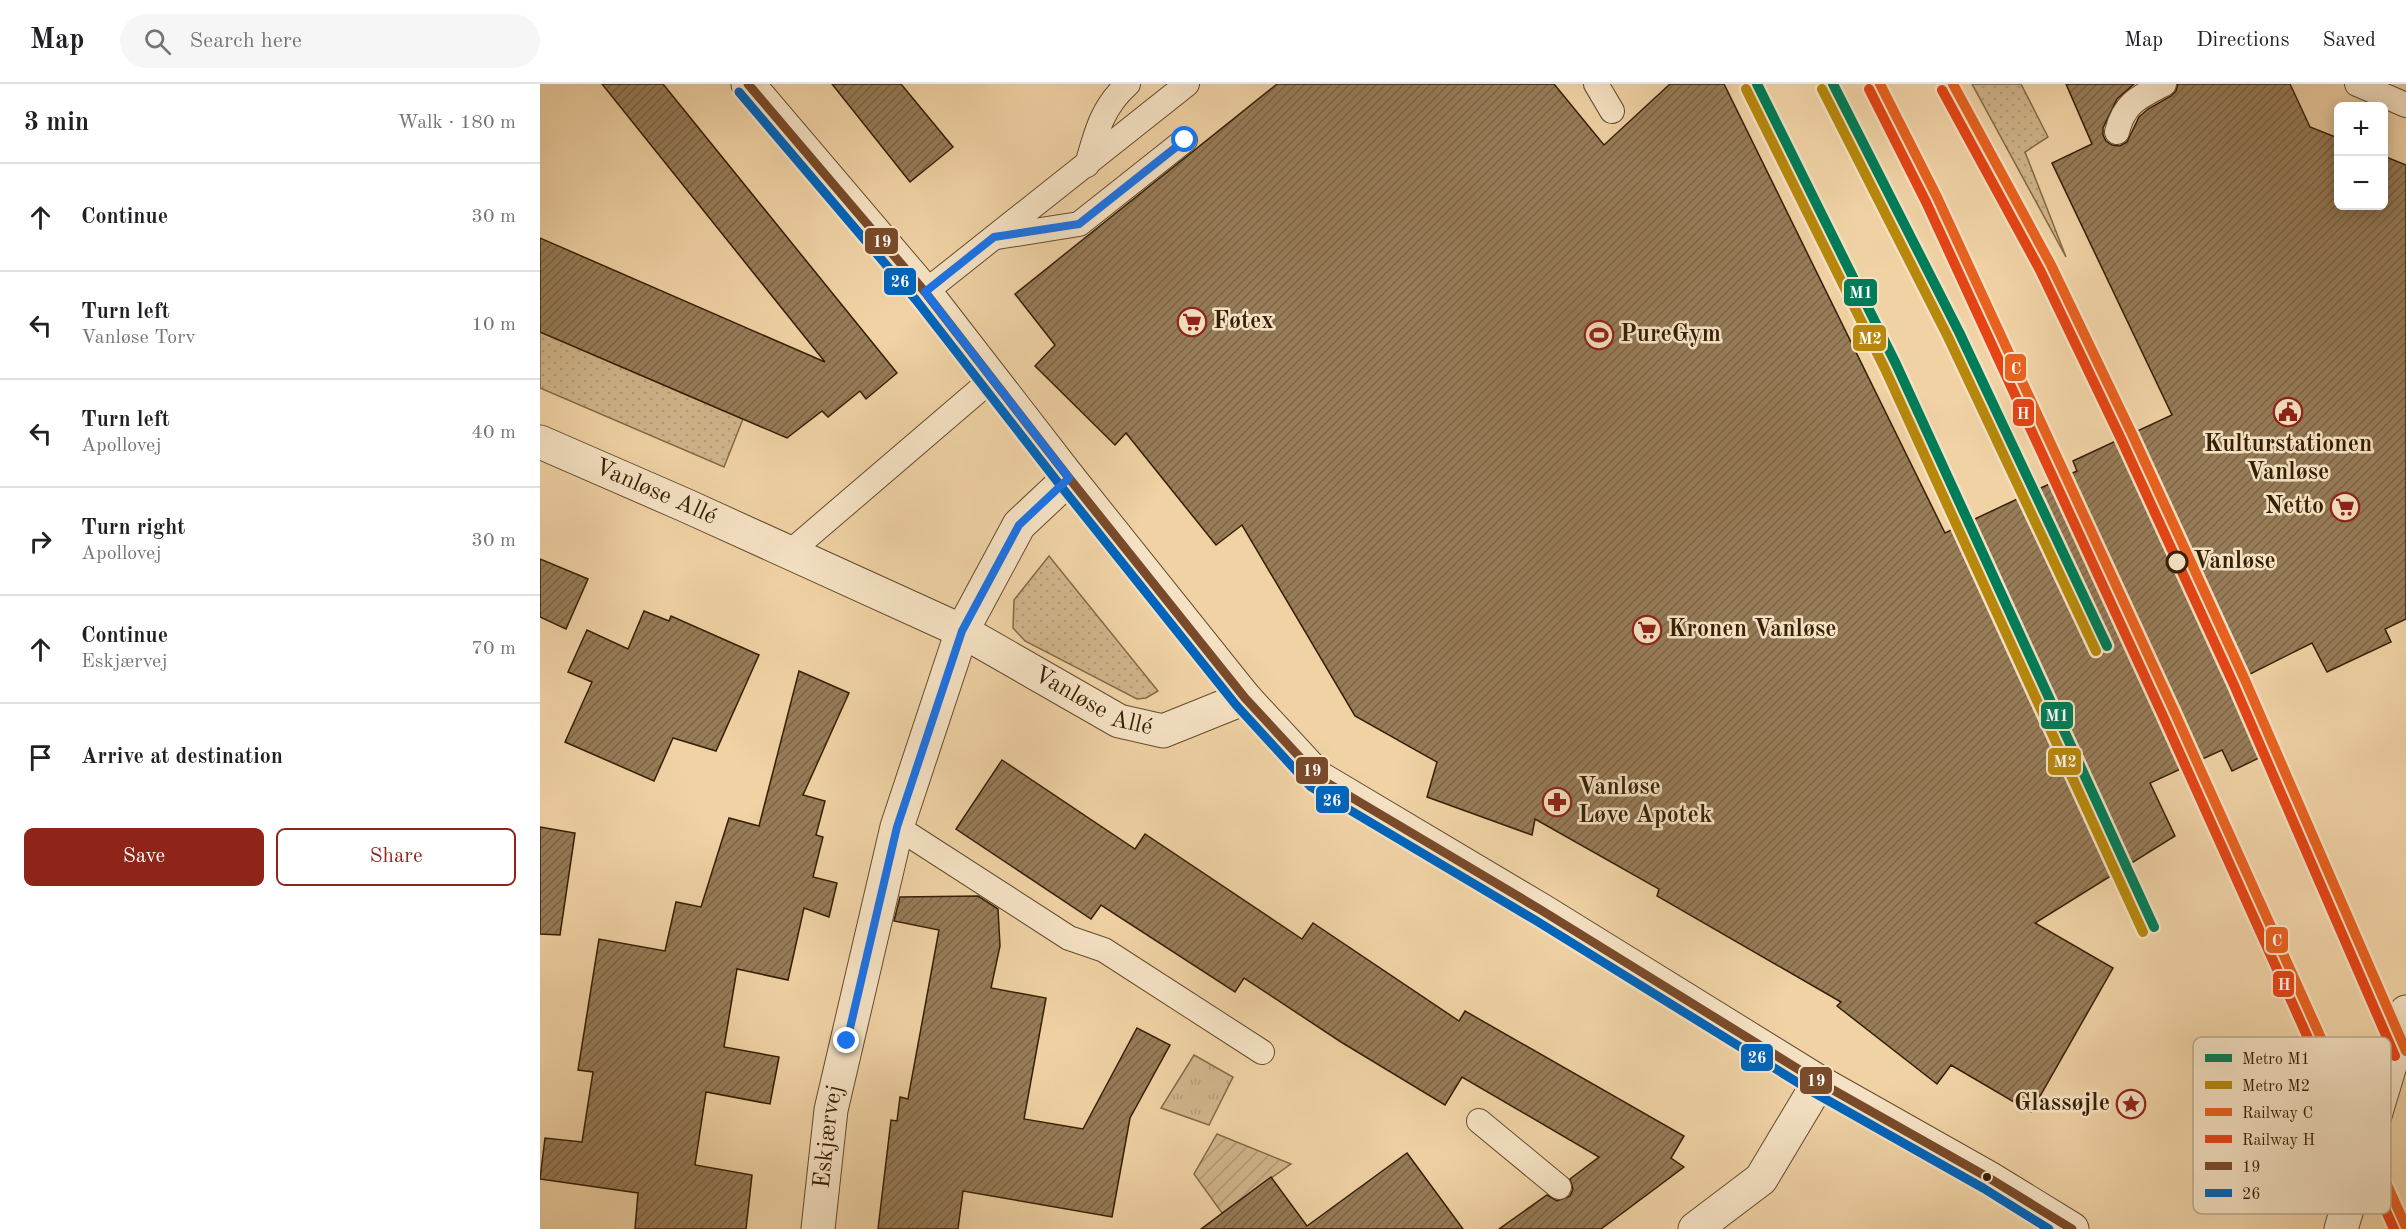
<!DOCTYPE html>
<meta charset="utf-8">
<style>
:root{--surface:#fff;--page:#f6f6f6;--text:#202124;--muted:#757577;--line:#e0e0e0;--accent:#8f2418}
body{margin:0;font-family:"Old Standard TT",serif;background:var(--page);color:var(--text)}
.controls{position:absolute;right:18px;top:18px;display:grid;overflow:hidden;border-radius:9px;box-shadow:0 3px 15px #0003}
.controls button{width:54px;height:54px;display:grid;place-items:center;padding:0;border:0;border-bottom:2px solid var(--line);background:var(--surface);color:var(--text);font:30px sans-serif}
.stop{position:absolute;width:18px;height:18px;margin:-14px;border:4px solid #1a73e8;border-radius:50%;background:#fff}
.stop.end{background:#1a73e8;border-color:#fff;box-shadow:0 2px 6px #0008}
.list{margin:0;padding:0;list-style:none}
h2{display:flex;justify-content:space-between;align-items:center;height:78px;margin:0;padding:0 24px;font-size:26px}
h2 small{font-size:20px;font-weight:400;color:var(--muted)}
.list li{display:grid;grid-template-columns:39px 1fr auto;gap:18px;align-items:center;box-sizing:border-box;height:108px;padding:0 24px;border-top:2px solid var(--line)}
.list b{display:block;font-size:22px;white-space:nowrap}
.list p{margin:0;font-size:20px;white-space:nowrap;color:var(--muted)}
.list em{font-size:20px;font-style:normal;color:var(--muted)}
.actions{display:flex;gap:12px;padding:18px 24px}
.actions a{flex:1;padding:14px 0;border:2px solid var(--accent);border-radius:9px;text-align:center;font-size:21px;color:var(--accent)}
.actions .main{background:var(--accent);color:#fff}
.icon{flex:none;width:33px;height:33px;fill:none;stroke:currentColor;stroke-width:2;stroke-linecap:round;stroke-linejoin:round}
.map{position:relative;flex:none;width:1866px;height:1145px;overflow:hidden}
header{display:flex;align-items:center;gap:36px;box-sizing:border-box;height:84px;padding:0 30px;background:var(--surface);border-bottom:2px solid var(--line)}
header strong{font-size:28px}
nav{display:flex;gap:33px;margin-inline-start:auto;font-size:21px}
.search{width:420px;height:54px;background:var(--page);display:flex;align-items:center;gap:15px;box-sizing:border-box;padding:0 21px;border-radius:33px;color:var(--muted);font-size:22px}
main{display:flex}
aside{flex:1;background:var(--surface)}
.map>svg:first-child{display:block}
.grass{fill:url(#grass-dots);stroke:#836a47;stroke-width:1.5}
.park{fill:url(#park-tufts);stroke:#836a47;stroke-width:1.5}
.garden{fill:url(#garden-furrows);stroke:#836a47;stroke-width:1.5}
.building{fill:url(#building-hatch);stroke:#361f04;stroke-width:1.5}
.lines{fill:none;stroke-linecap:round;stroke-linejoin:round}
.service-casing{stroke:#644c2c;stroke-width:26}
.minor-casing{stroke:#644c2c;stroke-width:35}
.tertiary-casing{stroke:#644c2c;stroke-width:35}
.service{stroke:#f5e2c4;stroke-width:24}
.minor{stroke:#f5e2c4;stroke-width:33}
.tertiary{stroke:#f5e2c4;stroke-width:33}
.bus-1-casing{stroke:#f5e2c4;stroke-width:14}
.bus-2-casing{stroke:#f5e2c4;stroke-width:14}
.bus-1{stroke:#7a4b2a;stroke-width:9}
.bus-2{stroke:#0065bd;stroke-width:9}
.rail-1-casing{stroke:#f5e2c4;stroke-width:15}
.rail-2-casing{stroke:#f5e2c4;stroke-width:15}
.rail-1{stroke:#e96220;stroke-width:10}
.rail-2{stroke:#e64415;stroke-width:10}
.metro-1-casing{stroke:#f5e2c4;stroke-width:15}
.metro-2-casing{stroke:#f5e2c4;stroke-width:15}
.metro-1{stroke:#007d58;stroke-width:10}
.metro-2{stroke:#b7880c;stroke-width:10}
.route{stroke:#1a73e8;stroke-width:8}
.stop-dot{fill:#f5e2c4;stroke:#361f04;stroke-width:3}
.bus-dot{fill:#361f04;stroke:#f5e2c4;stroke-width:2}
.labels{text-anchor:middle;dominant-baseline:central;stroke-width:5;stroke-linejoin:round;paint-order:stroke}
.poi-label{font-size:24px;font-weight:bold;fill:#361f04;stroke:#f5e2c4;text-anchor:start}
.street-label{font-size:24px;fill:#361f04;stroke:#f5e2c4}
.stop-label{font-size:24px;font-weight:bold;fill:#361f04;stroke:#f5e2c4;text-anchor:start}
.key{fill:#f5e2c4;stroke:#bca88a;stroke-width:1.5}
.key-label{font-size:16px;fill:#361f04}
.line-badge{stroke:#f5e2c4;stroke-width:2}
.badge-label{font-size:16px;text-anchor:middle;font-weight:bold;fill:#fff}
</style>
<header>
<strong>Map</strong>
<div class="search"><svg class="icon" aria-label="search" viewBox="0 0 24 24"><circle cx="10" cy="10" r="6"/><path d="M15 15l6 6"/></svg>Search here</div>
<nav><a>Map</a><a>Directions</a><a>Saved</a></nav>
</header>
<main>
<aside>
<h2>3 min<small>Walk · 180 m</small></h2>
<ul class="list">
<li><svg class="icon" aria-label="ahead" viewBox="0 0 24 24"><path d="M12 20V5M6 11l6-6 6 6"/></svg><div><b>Continue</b></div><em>30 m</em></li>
<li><svg class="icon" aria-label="left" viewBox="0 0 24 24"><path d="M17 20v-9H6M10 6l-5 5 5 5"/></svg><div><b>Turn left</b><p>Vanløse Torv</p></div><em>10 m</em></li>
<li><svg class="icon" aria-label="left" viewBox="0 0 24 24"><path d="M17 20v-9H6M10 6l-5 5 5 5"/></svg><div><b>Turn left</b><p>Apollovej</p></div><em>40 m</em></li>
<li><svg class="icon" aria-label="right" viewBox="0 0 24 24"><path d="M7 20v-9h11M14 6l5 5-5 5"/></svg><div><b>Turn right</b><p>Apollovej</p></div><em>30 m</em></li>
<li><svg class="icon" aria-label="ahead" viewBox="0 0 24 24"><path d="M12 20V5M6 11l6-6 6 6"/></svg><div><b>Continue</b><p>Eskjærvej</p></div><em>70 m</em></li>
<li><svg class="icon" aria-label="arrive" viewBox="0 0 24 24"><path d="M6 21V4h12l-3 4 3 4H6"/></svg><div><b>Arrive at destination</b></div></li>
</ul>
<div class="actions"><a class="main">Save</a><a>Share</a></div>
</aside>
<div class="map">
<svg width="1866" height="1145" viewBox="0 0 1866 1145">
<defs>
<pattern id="grass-dots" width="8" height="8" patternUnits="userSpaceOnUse" patternTransform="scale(1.5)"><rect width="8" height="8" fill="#d0b48a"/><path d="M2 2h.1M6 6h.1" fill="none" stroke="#b39a75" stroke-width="1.8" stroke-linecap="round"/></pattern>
<pattern id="park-tufts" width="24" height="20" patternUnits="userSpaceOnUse" patternTransform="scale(1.5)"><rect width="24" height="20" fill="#d0b48a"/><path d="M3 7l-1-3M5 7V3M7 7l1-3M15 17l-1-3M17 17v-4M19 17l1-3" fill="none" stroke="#b39a75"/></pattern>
<pattern id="garden-furrows" width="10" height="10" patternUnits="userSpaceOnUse" patternTransform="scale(1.5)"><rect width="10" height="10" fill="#d0b48a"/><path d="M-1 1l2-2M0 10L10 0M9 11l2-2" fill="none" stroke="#b39a75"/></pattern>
<pattern id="building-hatch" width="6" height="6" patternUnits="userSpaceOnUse" patternTransform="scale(1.5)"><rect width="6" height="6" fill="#977c58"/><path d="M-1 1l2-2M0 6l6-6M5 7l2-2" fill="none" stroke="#7c6547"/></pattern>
</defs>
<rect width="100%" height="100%" fill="#f0d2a5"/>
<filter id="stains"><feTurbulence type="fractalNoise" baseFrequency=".00333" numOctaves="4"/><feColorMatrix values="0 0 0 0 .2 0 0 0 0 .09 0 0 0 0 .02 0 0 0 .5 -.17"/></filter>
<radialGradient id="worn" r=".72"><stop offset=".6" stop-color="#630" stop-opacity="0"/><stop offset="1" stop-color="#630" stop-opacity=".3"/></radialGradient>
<g class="grass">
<path d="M 1432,0 L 1481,0 L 1508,53 L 1485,68 L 1526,173 Z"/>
<path d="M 0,248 L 203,335 L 184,383 L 0,304 Z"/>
<path d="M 509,472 L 618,607 L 606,614 L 597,615 L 485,557 L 473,544 L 474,516 Z"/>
</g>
<path class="park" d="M 654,971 L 693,993 L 669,1041 L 621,1024 Z"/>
<path class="garden" d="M 677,1050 L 751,1080 L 682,1129 L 654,1090 Z"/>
<g class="building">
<path d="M 62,0 L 123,0 L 357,289 L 326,315 L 320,307 L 288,333 L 282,327 L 247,354 L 0,248 L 0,154 L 285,278 Z"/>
<path d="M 292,0 L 361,0 L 413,63 L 370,98 Z"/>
<path d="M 737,0 L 1014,0 L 1064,61 L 1130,0 L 1184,0 L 1405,449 L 1537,387 L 1533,377 L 1632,331 L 1512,79 L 1552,60 L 1526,0 L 1594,0 L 1577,15 L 1563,44 L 1563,51 L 1566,57 L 1572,61 L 1580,62 L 1587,58 L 1599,33 L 1608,25 L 1631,12 L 1636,7 L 1638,0 L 1750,0 L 1770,43 L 1798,54 L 1798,122 L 1844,122 L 1844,72 L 1866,81 L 1866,535 L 1845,545 L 1851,558 L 1787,588 L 1772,559 L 1694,598 L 1696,601 L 1691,603 L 1723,672 L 1692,687 L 1682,666 L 1610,699 L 1635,752 L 1495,839 L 1573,884 L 1491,1028 L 1411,981 L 1397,1000 L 1297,922 L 1301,918 L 1117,812 L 1119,805 L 995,735 L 992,751 L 887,713 L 897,678 L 815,632 L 702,441 L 676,461 L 586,349 L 575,361 L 495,282 L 515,261 L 475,210 Z"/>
<path d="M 0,475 L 48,495 L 26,545 L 0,533 Z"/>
<path d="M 104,527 L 129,537 L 131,532 L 219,571 L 176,667 L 133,654 L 114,697 L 25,658 L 52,598 L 28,588 L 47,546 L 88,565 Z"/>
<path d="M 259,587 L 309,609 L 263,711 L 285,717 L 276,751 L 283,753 L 273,793 L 297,799 L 289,833 L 264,824 L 248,896 L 197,885 L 184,963 L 239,973 L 230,1020 L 166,1008 L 155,1081 L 212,1091 L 206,1145 L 95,1145 L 98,1109 L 0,1095 L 5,1054 L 42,1058 L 53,988 L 38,986 L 59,855 L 125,867 L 136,818 L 161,823 L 189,734 L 219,742 Z"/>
<path d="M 462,676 L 595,765 L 605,750 L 762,855 L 773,839 L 919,937 L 925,927 L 1144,1052 L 1131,1074 L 1144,1083 L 1061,1145 L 959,1145 L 1007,1111 L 1017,1117 L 1030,1112 L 1033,1105 L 1030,1095 L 1059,1073 L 922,993 L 905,1021 L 801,958 L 704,894 L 695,908 L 561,821 L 551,835 L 416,745 Z"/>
<path d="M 0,743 L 35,749 L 20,851 L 0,850 Z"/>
<path d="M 438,812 L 458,825 L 460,862 L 451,904 L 506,914 L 484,1035 L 543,1045 L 597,944 L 630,961 L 590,1034 L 572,1133 L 423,1107 L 418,1145 L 338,1145 L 351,1036 L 357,1037 L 360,1013 L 368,1015 L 399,846 L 354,837 L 360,813 Z"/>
<path d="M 867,1069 L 923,1145 L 661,1145 L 731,1093 L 767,1142 Z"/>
</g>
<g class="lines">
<g class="service-casing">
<g id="service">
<path d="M 1056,0 L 1072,27"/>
<path d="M 1817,0 L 1866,21"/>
<path d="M 1577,48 C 1584,19 1599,13 1624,0"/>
<path d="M 547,81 C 556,49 562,23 588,0"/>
<path d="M 457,153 L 539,140 L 645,56"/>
<path d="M 385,208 L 647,0"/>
<path d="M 250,468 L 452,295"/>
<path d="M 357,743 L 529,854 L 564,866 L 722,968"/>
<path d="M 939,1037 L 1019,1103"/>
</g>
</g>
<g class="minor-casing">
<g id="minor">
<path id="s1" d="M 0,358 L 147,422 L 422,547 L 579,637 L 623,647 L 705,614"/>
<path id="s2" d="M 278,1145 L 291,1026 L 357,743 L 422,547 L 479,441 L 529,394"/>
<path d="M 1155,1145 L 1221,1095 L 1279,998"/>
</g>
</g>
<g class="tertiary-casing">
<g id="tertiary">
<path d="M 208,0 L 385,208 L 529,394 L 705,614 L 779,694 L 1001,826 L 1279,998 L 1449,1094 L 1532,1145"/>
<path d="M 1801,1145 L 1866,928"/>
</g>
</g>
<use href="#service" class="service"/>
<use href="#minor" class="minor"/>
<use href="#tertiary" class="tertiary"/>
<g class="bus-1-casing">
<path id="bus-1" d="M 208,0 L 385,208 L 529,394 L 705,614 L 779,694 L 1001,826 L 1279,998 L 1449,1094 L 1532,1145"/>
</g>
<g class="bus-2-casing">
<path id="bus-2" d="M 199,8 L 376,216 L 520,401 L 696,621 L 771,703 L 995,836 L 1273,1008 L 1443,1104 L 1509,1145"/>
</g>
<use href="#bus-1" class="bus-1"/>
<use href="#bus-2" class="bus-2"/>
<g class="rail-1-casing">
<g id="rail-1">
<path d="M 1340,0 L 1397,113 L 1634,627 L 1866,1143"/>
<path d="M 1413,0 L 1511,181 L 1592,350 L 1705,596 L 1866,967"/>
</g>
</g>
<g class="rail-2-casing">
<g id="rail-2">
<path d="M 1329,5 L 1386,118 L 1623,632 L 1854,1145"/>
<path d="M 1402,6 L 1500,186 L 1581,355 L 1694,601 L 1855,972"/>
</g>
</g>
<use href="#rail-1" class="rail-1"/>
<use href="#rail-2" class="rail-2"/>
<g class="metro-1-casing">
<g id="metro-1">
<path d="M 1217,0 L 1356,280 L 1614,843"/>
<path d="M 1293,0 L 1419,248 L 1567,562"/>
</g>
</g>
<g class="metro-2-casing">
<g id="metro-2">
<path d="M 1206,5 L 1345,285 L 1603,848"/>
<path d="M 1282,5 L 1408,253 L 1556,567"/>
</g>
</g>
<use href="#metro-1" class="metro-1"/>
<use href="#metro-2" class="metro-2"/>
</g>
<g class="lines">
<path class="route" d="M 307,957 L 357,743 L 422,547 L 479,441 L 529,394 L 385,208 L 454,153 L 539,140 L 645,56"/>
</g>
<defs>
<g id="supermarket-ring" transform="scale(1.5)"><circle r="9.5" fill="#f5e2c4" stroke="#8f2418" stroke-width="1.5"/><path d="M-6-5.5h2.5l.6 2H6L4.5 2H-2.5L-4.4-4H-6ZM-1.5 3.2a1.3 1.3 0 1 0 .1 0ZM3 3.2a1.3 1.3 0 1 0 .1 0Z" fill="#8f2418"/></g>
<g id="stadium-ring" transform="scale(1.5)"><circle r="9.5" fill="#f5e2c4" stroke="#8f2418" stroke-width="1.5"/><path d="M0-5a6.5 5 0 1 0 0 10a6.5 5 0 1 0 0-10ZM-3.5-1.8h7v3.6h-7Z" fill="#8f2418"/></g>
<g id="civic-ring" transform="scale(1.5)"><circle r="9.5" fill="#f5e2c4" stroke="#8f2418" stroke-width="1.5"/><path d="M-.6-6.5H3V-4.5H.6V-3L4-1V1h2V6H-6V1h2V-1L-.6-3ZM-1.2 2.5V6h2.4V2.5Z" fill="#8f2418"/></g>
<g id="pharmacy-ring" transform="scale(1.5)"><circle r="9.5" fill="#f5e2c4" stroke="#8f2418" stroke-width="1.5"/><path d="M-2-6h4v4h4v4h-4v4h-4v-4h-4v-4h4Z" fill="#8f2418"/></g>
<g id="sight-ring" transform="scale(1.5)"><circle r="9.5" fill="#f5e2c4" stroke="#8f2418" stroke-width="1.5"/><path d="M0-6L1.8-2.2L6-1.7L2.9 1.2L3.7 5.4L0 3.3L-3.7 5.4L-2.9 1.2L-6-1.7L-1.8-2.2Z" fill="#8f2418"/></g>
</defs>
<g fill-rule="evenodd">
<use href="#supermarket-ring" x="652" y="238"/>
<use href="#stadium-ring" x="1059" y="251"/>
<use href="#civic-ring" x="1748" y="328"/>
<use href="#supermarket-ring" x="1805" y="423"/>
<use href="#supermarket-ring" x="1107" y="546"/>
<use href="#pharmacy-ring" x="1017" y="718"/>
<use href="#sight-ring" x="1591" y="1020"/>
</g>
<circle class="stop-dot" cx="1637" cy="478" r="10"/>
<circle class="bus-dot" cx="1447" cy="1093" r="5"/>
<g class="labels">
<g class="poi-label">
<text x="673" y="238">Føtex</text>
<text x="1080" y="251">PureGym</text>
<text x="1748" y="361" text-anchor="middle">Kulturstationen<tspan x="1748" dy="28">Vanløse</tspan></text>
<text x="1784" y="423" text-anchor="end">Netto</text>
<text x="1128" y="546">Kronen Vanløse</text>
<text x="1038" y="704">Vanløse<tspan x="1038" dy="28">Løve Apotek</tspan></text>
<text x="1570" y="1020" text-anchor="end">Glassøjle</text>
</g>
<g class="street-label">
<text stroke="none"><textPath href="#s1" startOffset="126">Vanløse Allé</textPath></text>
<text stroke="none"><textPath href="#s1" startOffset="612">Vanløse Allé</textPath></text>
<text stroke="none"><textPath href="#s2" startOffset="93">Eskjærvej</textPath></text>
</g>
<g class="stop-label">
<text x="1653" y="478">Vanløse</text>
</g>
</g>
<rect x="1653" y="953" width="198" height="177" rx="9" class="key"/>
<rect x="1665" y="970" width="27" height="8" fill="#007d58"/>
<rect x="1665" y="997" width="27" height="8" fill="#b7880c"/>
<rect x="1665" y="1024" width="27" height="8" fill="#e96220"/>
<rect x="1665" y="1051" width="27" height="8" fill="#e64415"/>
<rect x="1665" y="1078" width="27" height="8" fill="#7a4b2a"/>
<rect x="1665" y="1105" width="27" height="8" fill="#0065bd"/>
<g class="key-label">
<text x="1702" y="980">Metro M1</text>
<text x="1702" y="1007">Metro M2</text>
<text x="1702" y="1034">Railway C</text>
<text x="1702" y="1061">Railway H</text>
<text x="1702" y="1088">19</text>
<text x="1702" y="1115">26</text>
</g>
<g class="line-badge">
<rect x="324" y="143" width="35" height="28" rx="6" fill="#7a4b2a"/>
<rect x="343" y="183" width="34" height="29" rx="6" fill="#0065bd"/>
<rect x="1303" y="194" width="35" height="29" rx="6" fill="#007d58"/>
<rect x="1312" y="240" width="35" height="28" rx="6" fill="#b7880c"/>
<rect x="1464" y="269" width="23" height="29" rx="6" fill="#e96220"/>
<rect x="1472" y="314" width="23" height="29" rx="6" fill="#e64415"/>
<rect x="1500" y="617" width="34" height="29" rx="6" fill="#007d58"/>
<rect x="1507" y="663" width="35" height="29" rx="6" fill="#b7880c"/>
<rect x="755" y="672" width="34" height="29" rx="6" fill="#7a4b2a"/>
<rect x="775" y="701" width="35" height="29" rx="6" fill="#0065bd"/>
<rect x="1725" y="842" width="24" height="28" rx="6" fill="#e96220"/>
<rect x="1732" y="886" width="23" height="28" rx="6" fill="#e64415"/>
<rect x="1200" y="959" width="34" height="29" rx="6" fill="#0065bd"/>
<rect x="1259" y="982" width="34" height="29" rx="6" fill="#7a4b2a"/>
</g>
<g class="badge-label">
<text x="342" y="163">19</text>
<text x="360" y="203">26</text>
<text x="1321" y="214">M1</text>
<text x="1330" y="260">M2</text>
<text x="1476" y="290">C</text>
<text x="1483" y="335">H</text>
<text x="1517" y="637">M1</text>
<text x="1525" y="683">M2</text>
<text x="772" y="692">19</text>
<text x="792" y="722">26</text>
<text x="1737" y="862">C</text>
<text x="1744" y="906">H</text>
<text x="1217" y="979">26</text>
<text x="1276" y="1002">19</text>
</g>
<rect width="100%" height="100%" filter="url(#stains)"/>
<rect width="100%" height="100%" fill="url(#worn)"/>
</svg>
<div class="controls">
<button>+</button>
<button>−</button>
</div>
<div class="stop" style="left:645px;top:56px"></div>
<div class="stop end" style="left:307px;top:957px"></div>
</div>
</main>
